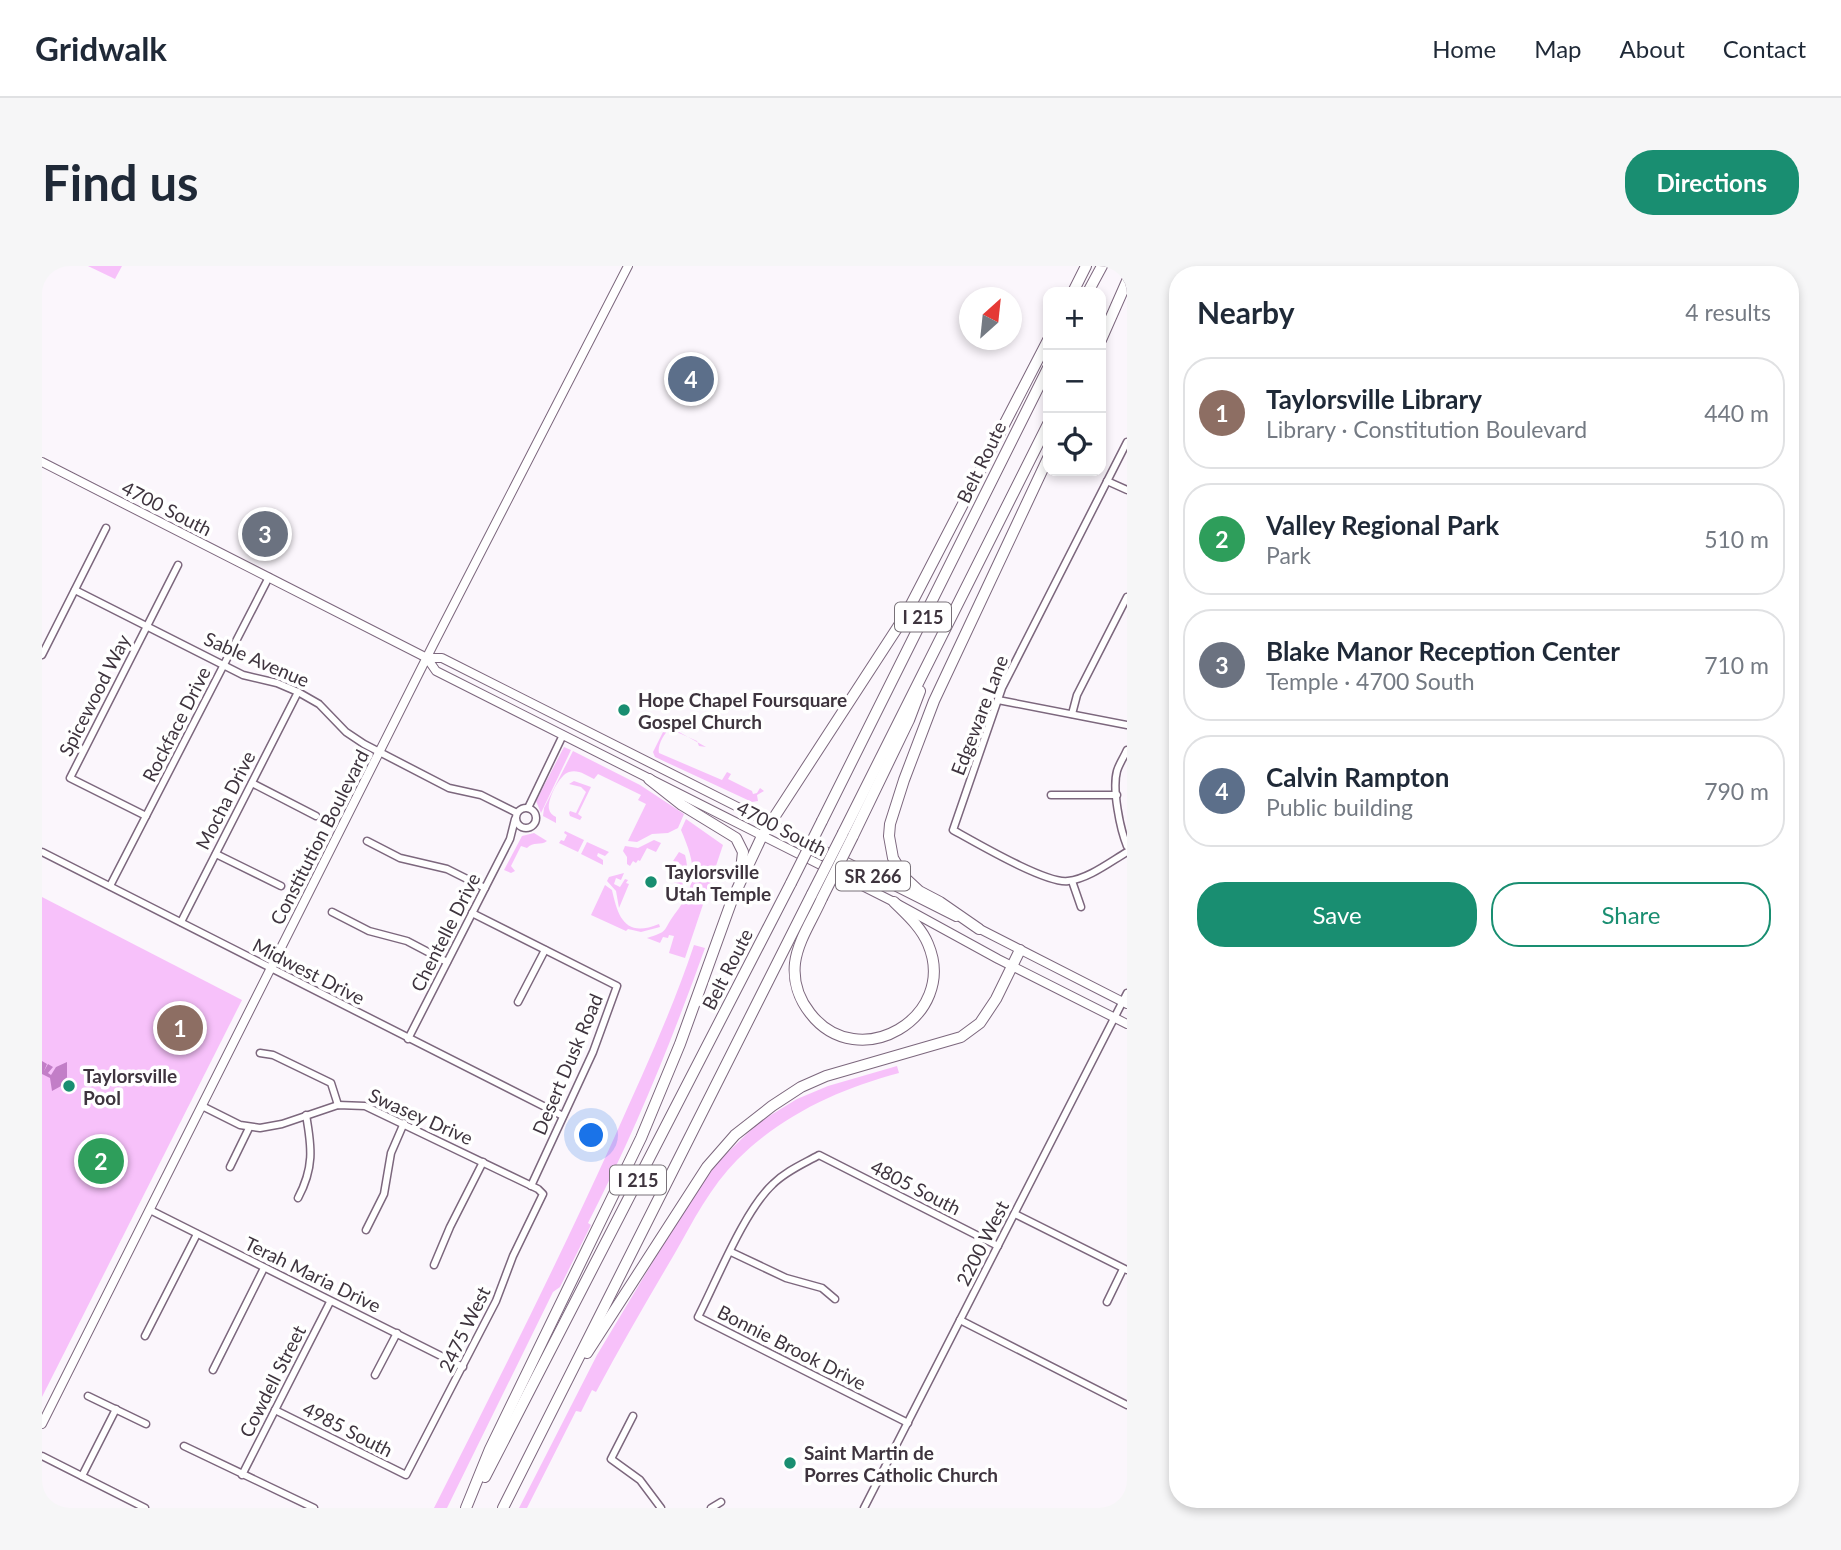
<!DOCTYPE html>
<meta charset="utf-8">
<style>
:root{--surface:#fff;--page:#f6f6f7;--text:#1f2937;--muted:#747a83;--line:#e0e1e3;--accent:#198e71}
body{margin:0;font-family:Lato,sans-serif;background:var(--page);color:var(--text)}
.controls{position:absolute;right:21px;top:21px;display:grid;overflow:hidden;border-radius:14px;box-shadow:0 4px 10px #0003}
.controls button{width:63px;height:63px;display:grid;place-items:center;padding:0;border:0;border-bottom:2px solid var(--line);background:var(--surface);color:var(--text);font:35px sans-serif}
.compass{position:absolute;left:917px;top:21px;width:63px;height:63px;border-radius:50%;background:var(--surface);box-shadow:0 4px 10px #0003;rotate:27deg}
.you{position:absolute;left:550px;top:870px;width:24px;height:24px;margin:-18px;border:5px solid #fff;border-radius:50%;background:#1a73e8;box-shadow:0 0 0 10px #1a73e833}
.badge{display:grid;place-items:center;width:46px;height:46px;border-radius:50%;background:var(--accent);color:#fff;font-size:23px;font-weight:700}
.pin{position:absolute;translate:-50% -50%;border:4px solid #fff;box-shadow:0 2px 7px #0006}
.list{margin:0;padding:0;list-style:none}
h2{display:flex;justify-content:space-between;align-items:center;height:91px;margin:0;padding:0 28px;font-size:30px}
h2 small{font-size:23px;font-weight:400;color:var(--muted)}
.list li{display:grid;grid-template-columns:46px 1fr auto;gap:21px;align-items:center;box-sizing:border-box;height:112px;margin:0 14px 14px;padding:0 14px;border:2px solid var(--line);border-radius:28px}
.list b{display:block;font-size:26px;white-space:nowrap}
.list p{margin:0;font-size:23px;white-space:nowrap;color:var(--muted)}
.list em{font-size:23px;font-style:normal;color:var(--muted)}
.actions{display:flex;gap:14px;padding:21px 28px}
.actions a{flex:1;padding:16px 0;border:2px solid var(--accent);border-radius:28px;text-align:center;font-size:24px;color:var(--accent)}
.actions .main{background:var(--accent);color:#fff}
.icon{flex:none;width:38px;height:38px;fill:none;stroke:currentColor;stroke-width:2;stroke-linecap:round;stroke-linejoin:round}
.map{position:relative;flex:none;width:1085px;height:1242px;overflow:hidden;border-radius:28px}
header{display:flex;align-items:center;gap:42px;box-sizing:border-box;height:98px;padding:0 35px;background:var(--surface);border-bottom:2px solid var(--line)}
header strong{font-size:33px}
nav{display:flex;gap:38px;margin-inline-start:auto;font-size:24px}
.intro{display:flex;align-items:center;justify-content:space-between;box-sizing:border-box;height:168px;padding:0 42px}
h1{margin:0;font-size:49px}
.button{padding:18px 32px;border-radius:28px;background:var(--accent);color:#fff;font-size:24px;font-weight:700}
main{display:flex;gap:42px;padding:0 42px}
aside{flex:1;background:var(--surface);border-radius:28px;box-shadow:0 4px 10px #0003}
.map>svg:first-child{display:block}
.green{fill:#f7c1fa}
.water{fill:#c27ec7}
.lines{fill:none;stroke-linecap:round;stroke-linejoin:round}
.minor-casing{stroke:#7c677d;stroke-width:9}
.major-casing{stroke:#7c677d;stroke-width:10}
.highway-casing{stroke:#7c677d;stroke-width:12}
.minor{stroke:#fff;stroke-width:6}
.major{stroke:#fff;stroke-width:8}
.highway{stroke:#fff;stroke-width:10}
.highway-bridge-casing{stroke:#7c677d;stroke-width:12;stroke-linecap:butt}
.highway-bridge{stroke:#fff;stroke-width:10}
.poi-dot{fill:#198e71;stroke:#fff;stroke-width:2.5}
.labels{text-anchor:middle;dominant-baseline:central;stroke-width:7;stroke-linejoin:round;paint-order:stroke}
.shield{fill:#fff;stroke:#787178;stroke-width:2}
.shield-label{font-size:18px;font-weight:bold;fill:#3e343e}
.street-label{font-size:19px;fill:#3e343e;stroke:#fff}
.poi-label{font-size:19px;font-weight:bold;fill:#3e343e;stroke:#fff;text-anchor:start}
</style>
<header>
<strong>Gridwalk</strong>
<nav><a>Home</a><a>Map</a><a>About</a><a>Contact</a></nav>
</header>
<div class="intro"><h1>Find us</h1><a class="button">Directions</a></div>
<main>
<div class="map">
<svg width="1085" height="1242" viewBox="0 0 1085 1242">
<rect width="100%" height="100%" fill="#fbf6fc"/>
<g class="green">
<path d="M 46,0 L 80,0 L 73,13 Z"/>
<path d="M 624,460 L 628,461 L 664,481 L 657,480 L 655,475 L 628,463 C 622,467 615,480 617,487 L 680,514 L 685,506 L 689,508 L 686,513 L 710,525 L 711,528 L 715,527 L 718,522 L 722,525 L 715,529 L 716,535 L 710,536 L 613,491 L 611,486 Z"/>
<path d="M 522,481 L 529,484 L 499,547 L 494,535 Z"/>
<path d="M 531,485 L 598,519 L 642,548 L 636,562 L 626,567 L 610,568 L 595,576 L 586,575 L 604,538 L 596,534 L 599,529 L 556,508 L 552,513 C 544,509 536,503 527,506 C 517,509 505,534 507,543 C 508,547 510,549 514,551 L 514,557 L 501,550 L 502,542 Z"/>
<path d="M 532,515 L 549,521 L 536,548 L 540,551 L 538,554 L 528,550 L 527,547 L 528,545 L 534,547 L 544,526 L 539,521 L 527,518 Z"/>
<path d="M 644,553 L 681,579 L 643,692 L 627,687 L 632,670 L 627,669 L 626,672 L 621,671 L 618,677 L 605,672 C 627,665 620,666 632,649 C 657,617 654,599 639,564 Z"/>
<path d="M 523,565 L 542,574 L 536,586 L 517,577 L 519,574 L 522,575 L 525,569 L 522,567 Z"/>
<path d="M 492,567 L 505,575 C 499,580 491,575 485,582 L 479,580 L 469,600 L 473,605 L 469,607 L 462,604 L 480,570 Z"/>
<path d="M 612,574 L 619,577 L 614,586 L 605,582 L 598,595 L 596,594 L 594,597 L 591,595 L 588,600 L 585,598 L 585,591 L 581,585 L 583,580 L 596,582 Z"/>
<path d="M 545,576 L 567,586 L 563,590 L 556,587 L 555,590 L 561,594 L 561,599 L 539,588 Z"/>
<path d="M 637,586 L 643,589 C 647,603 645,615 639,628 L 635,626 L 637,622 L 633,620 L 635,617 L 632,616 L 640,599 L 631,595 Z"/>
<path d="M 582,607 L 579,614 L 574,612 L 572,618 L 578,621 L 583,613 L 586,614 L 584,617 L 587,618 L 577,642 L 574,625 L 565,615 L 567,611 Z"/>
<path d="M 563,619 L 570,624 C 576,651 583,672 617,658 L 618,661 L 599,666 L 586,663 L 584,665 L 549,649 Z"/>
<path d="M 0,631 L 200,734 L 0,1131 Z"/>
<path d="M 652,679 L 663,682 C 629,777 592,868 546,957 L 549,959 L 518,1021 L 511,1026 L 405,1242 L 392,1242 C 454,1119 516,996 573,870 C 601,807 630,745 652,679 Z"/>
<path d="M 855,800 L 857,807 C 797,823 740,849 695,894 C 669,920 651,955 633,987 C 606,1033 579,1079 554,1126 L 550,1124 L 539,1146 L 534,1145 L 485,1242 L 477,1242 L 555,1089 L 655,922 L 679,893 L 716,857 L 755,833 L 786,820 Z"/>
</g>
<path class="water" d="M 0,795 L 5,798 L 2,805 L 6,798 L 11,801 L 6,807 L 9,809 L 14,801 L 25,796 L 25,811 L 21,819 L 10,825 L 8,812 L 0,808 Z"/>
<g class="lines">
<g class="minor-casing">
<g id="minor">
<path d="M 1085,176 L 960,422 L 911,564 C 933,576 1004,618 1026,615 C 1046,613 1068,596 1085,586"/>
<path d="M 1065,215 L 1085,224"/>
<path d="M 33,324 L 201,409 L 235,417 L 256,426 L 277,438 L 304,466 L 322,478 L 407,522 L 439,529 L 475,547"/>
<path d="M 0,389 L 64,262"/>
<path d="M 956,434 L 1085,459"/>
<path d="M 1030,448 L 1035,429 L 1085,331"/>
<path d="M 1085,484 C 1082,491 1077,498 1075,505 C 1070,523 1078,563 1085,580"/>
<path d="M 210,517 L 274,550"/>
<path d="M 1009,529 L 1075,529"/>
<circle cx="484" cy="552" r="10"/>
<path d="M 486,542 L 521,469"/>
<path d="M 104,550 L 28,512 L 136,299"/>
<path d="M 325,575 L 358,592 L 405,603 L 443,622"/>
<path d="M 0,586 L 521,850"/>
<path d="M 174,588 L 239,620"/>
<path d="M 1030,615 L 1039,641"/>
<path d="M 68,620 L 227,311"/>
<path d="M 290,646 L 327,665 L 365,675 L 405,696"/>
<path d="M 430,647 L 575,720 L 551,786 L 489,920"/>
<path d="M 139,656 L 256,426"/>
<path d="M 476,736 L 503,684"/>
<path d="M 366,773 L 468,573 L 473,553"/>
<path d="M 218,787 L 231,789 L 289,817 L 296,839"/>
<path d="M 160,840 L 198,859 L 218,862 L 240,858 L 296,839 L 323,840 L 496,923 L 501,928 L 471,990 L 454,1035 L 364,1209 L 233,1144"/>
<path d="M 188,901 L 207,862"/>
<path d="M 256,932 C 272,902 270,882 264,849"/>
<path d="M 108,944 L 421,1101"/>
<path d="M 973,948 L 1085,1004"/>
<path d="M 324,964 L 342,928 L 349,887 L 362,857"/>
<path d="M 689,986 L 744,1012 L 780,1022 L 793,1033"/>
<path d="M 392,999 L 408,961 L 441,896"/>
<path d="M 1065,1036 L 1081,1003"/>
<path d="M 918,1054 L 1085,1139"/>
<path d="M 103,1070 L 155,968"/>
<path d="M 171,1104 L 222,1002"/>
<path d="M 333,1109 L 355,1067"/>
<path d="M 46,1130 L 104,1158"/>
<path d="M 591,1150 L 569,1193 L 598,1214 L 619,1242"/>
<path d="M 866,1157 L 656,1051 C 675,1014 702,945 731,918 C 744,905 761,898 777,889 L 956,980"/>
<path d="M 142,1180 L 272,1242"/>
<path d="M 0,1190 L 103,1242"/>
<path d="M 200,1209 L 288,1036"/>
<path d="M 40,1210 L 74,1143"/>
<path d="M 1,1240 L 5,1242"/>
<path d="M 669,1242 L 679,1236"/>
<path d="M 822,1242 L 1085,727"/>
</g>
</g>
<g class="major-casing">
<g id="major">
<path d="M 0,196 L 385,392 L 400,392 L 914,651"/>
<path d="M 385,392 L 394,405 L 852,636 L 956,693 L 1085,758"/>
<path d="M 932,660 L 1085,738"/>
<path d="M 0,1158 L 391,379 L 586,0"/>
</g>
</g>
<g class="highway-casing">
<g id="highway">
<path d="M 1031,26 L 1044,0"/>
<path d="M 1046,26 L 1060,0"/>
<path d="M 1059,74 L 1085,15"/>
<path d="M 607,513 L 640,539 L 694,572 L 701,586 L 699,604"/>
<path d="M 780,555 L 1006,102"/>
<path d="M 801,567 L 1006,158"/>
<path d="M 811,570 L 867,454 L 878,425"/>
<path d="M 780,632 C 771,653 756,674 753,697 C 751,715 757,733 768,747 C 816,810 917,751 886,678 C 879,661 865,649 852,636"/>
<path d="M 937,663 L 898,636 L 877,625 L 863,612 L 851,592 L 847,570 L 848,558 L 862,514 L 892,435 L 1006,192"/>
<path d="M 545,1087 L 665,901 L 693,869 L 730,840 L 759,821 L 784,810 L 919,771 L 938,757 L 954,733 L 978,684"/>
<path d="M 443,1211 L 749,617"/>
<path d="M 424,1242 L 448,1183 L 599,872 L 638,778 L 690,634 L 720,570 L 863,350 L 1006,74"/>
<path d="M 461,1242 L 770,628"/>
</g>
</g>
<use href="#minor" class="minor"/>
<use href="#major" class="major"/>
<use href="#highway" class="highway"/>
<g class="highway-bridge-casing">
<g id="highway-bridge">
<path d="M 749,617 L 780,555"/>
<path d="M 770,628 L 801,567"/>
<path d="M 780,632 L 811,570"/>
</g>
</g>
<use href="#highway-bridge" class="highway-bridge"/>
</g>
<g class="poi-dot">
<circle cx="582" cy="444" r="7"/>
<circle cx="609" cy="616" r="7"/>
<circle cx="27" cy="820" r="7"/>
<circle cx="748" cy="1197" r="7"/>
</g>
<g class="labels">
<g class="shield">
<rect x="853" y="336.5" width="56" height="29" rx="5"/>
<rect x="794" y="595.5" width="74" height="29" rx="5"/>
<rect x="568" y="899.5" width="56" height="29" rx="5"/>
</g>
<g class="shield-label">
<text x="881" y="351">I 215</text>
<text x="831" y="610">SR 266</text>
<text x="596" y="914">I 215</text>
</g>
<g class="street-label">
<text transform="translate(939 196) rotate(-64)">Belt Route</text>
<text transform="translate(125 242) rotate(27)">4700 South</text>
<text transform="translate(215 393) rotate(23)">Sable Avenue</text>
<text transform="translate(52 429) rotate(-63)">Spicewood Way</text>
<text transform="translate(937 449) rotate(-69)">Edgeware Lane</text>
<text transform="translate(134 458) rotate(-63)">Rockface Drive</text>
<text transform="translate(183 534) rotate(-63)">Mocha Drive</text>
<text transform="translate(740 562) rotate(27)">4700 South</text>
<text transform="translate(277 571) rotate(-63)">Constitution Boulevard</text>
<text transform="translate(403 666) rotate(-63)">Chentelle Drive</text>
<text transform="translate(685 703) rotate(-63)">Belt Route</text>
<text transform="translate(267 705) rotate(27)">Midwest Drive</text>
<text transform="translate(525 798) rotate(-67)">Desert Dusk Road</text>
<text transform="translate(379 850) rotate(24)">Swasey Drive</text>
<text transform="translate(874 921) rotate(27)">4805 South</text>
<text transform="translate(940 977) rotate(-63)">2200 West</text>
<text transform="translate(271 1008) rotate(26)">Terah Maria Drive</text>
<text transform="translate(422 1063) rotate(-64)">2475 West</text>
<text transform="translate(750 1081) rotate(27)">Bonnie Brook Drive</text>
<text transform="translate(230 1115) rotate(-63)">Cowdell Street</text>
<text transform="translate(306 1163) rotate(27)">4985 South</text>
</g>
<g class="poi-label">
<text x="596" y="433">Hope Chapel Foursquare<tspan x="596" dy="22">Gospel Church</tspan></text>
<text x="623" y="605">Taylorsville<tspan x="623" dy="22">Utah Temple</tspan></text>
<text x="41" y="809">Taylorsville<tspan x="41" dy="22">Pool</tspan></text>
<text x="762" y="1186">Saint Martin de<tspan x="762" dy="22">Porres Catholic Church</tspan></text>
</g>
</g>
</svg>
<div class="controls">
<button>+</button>
<button>−</button>
<button><svg class="icon" aria-label="locate" viewBox="0 0 24 24"><circle cx="12" cy="12" r="6"/><path d="M12 2v4M12 18v4M2 12h4M18 12h4"/></svg></button>
</div>
<svg class="compass" viewBox="-18 -18 36 36"><path d="M0-13l5 13h-10z" fill="#e53935"/><path d="M0 13l5-13h-10z" fill="#747a83"/></svg>
<div class="you"></div>
<div class="pin badge" style="left:138px;top:762px;background:#8d6e63">1</div>
<div class="pin badge" style="left:59px;top:895px;background:#2e9e5b">2</div>
<div class="pin badge" style="left:223px;top:268px;background:#6b7280">3</div>
<div class="pin badge" style="left:649px;top:113px;background:#5c6f8a">4</div>
</div>
<aside>
<h2>Nearby<small>4 results</small></h2>
<ul class="list">
<li><span class="badge" style="background:#8d6e63">1</span><div><b>Taylorsville Library</b><p>Library · Constitution Boulevard</p></div><em>440 m</em></li>
<li><span class="badge" style="background:#2e9e5b">2</span><div><b>Valley Regional Park</b><p>Park</p></div><em>510 m</em></li>
<li><span class="badge" style="background:#6b7280">3</span><div><b>Blake Manor Reception Center</b><p>Temple · 4700 South</p></div><em>710 m</em></li>
<li><span class="badge" style="background:#5c6f8a">4</span><div><b>Calvin Rampton</b><p>Public building</p></div><em>790 m</em></li>
</ul>
<div class="actions"><a class="main">Save</a><a>Share</a></div>
</aside>
</main>
